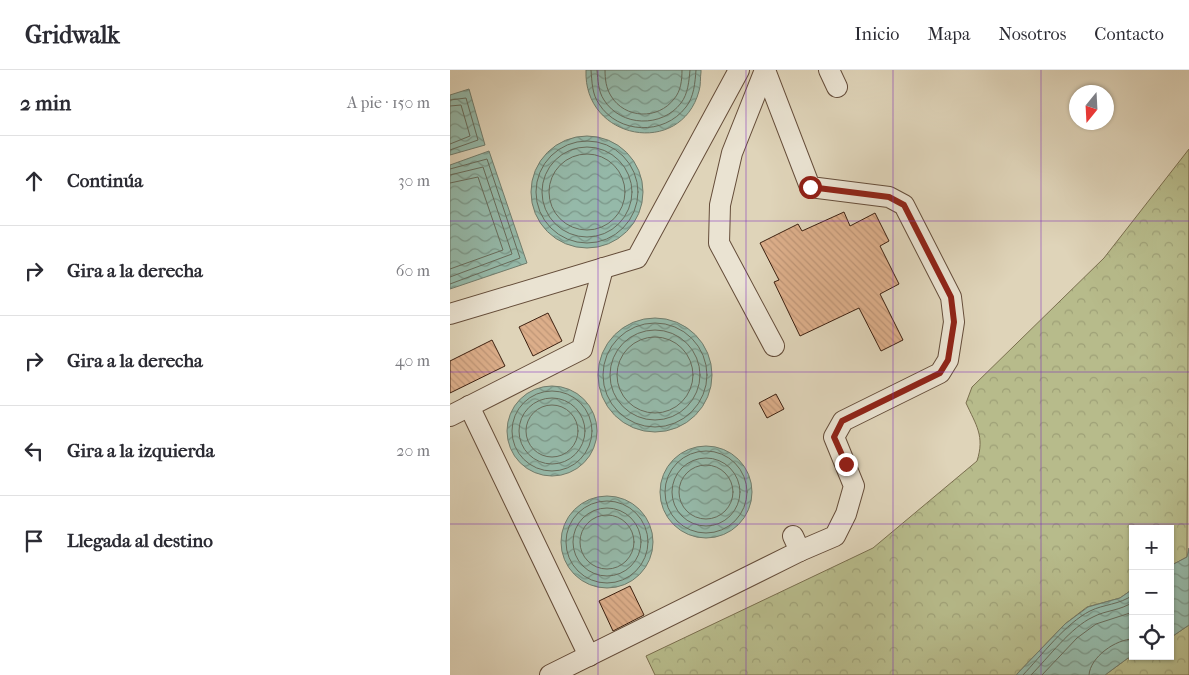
<!DOCTYPE html>
<html lang="es">
<meta charset="utf-8">
<style>
:root{--surface:#fff;--page:#f2f2f3;--text:#2b2b33;--muted:#7c7c81;--line:#e1e1e2}
body{margin:0;font-family:"IM FELL French Canon",serif;background:var(--page);color:var(--text)}
.controls{position:absolute;right:15px;bottom:15px;display:grid;overflow:hidden;border-radius:0px;box-shadow:0 1px 4px #0004}
.controls button{width:45px;height:45px;display:grid;place-items:center;padding:0;border:0;border-bottom:1px solid var(--line);background:var(--surface);color:var(--text);font:25px sans-serif}
.compass{position:absolute;left:619px;top:15px;width:45px;height:45px;border-radius:50%;background:var(--surface);box-shadow:0 1px 4px #0004;rotate:198deg}
.stop{position:absolute;width:15px;height:15px;margin:-11px;border:4px solid #8f2418;border-radius:50%;background:#fff}
.stop.end{background:#8f2418;border-color:#fff;box-shadow:0 1px 5px #0008}
.list{margin:0;padding:0;list-style:none}
h2{display:flex;justify-content:space-between;align-items:center;height:65px;margin:0;padding:0 20px;font-size:21px}
h2 small{font-size:16px;font-weight:400;color:var(--muted)}
.list li{display:grid;grid-template-columns:32px 1fr auto;gap:15px;align-items:center;box-sizing:border-box;height:90px;padding:0 20px;border-top:1px solid var(--line)}
.list b{display:block;font-size:19px;white-space:nowrap}
.list em{font-size:16px;font-style:normal;color:var(--muted)}
.icon{flex:none;width:28px;height:28px;fill:none;stroke:currentColor;stroke-width:2;stroke-linecap:round;stroke-linejoin:round}
.map{position:relative;flex:none;width:739px;height:605px;overflow:hidden}
header{display:flex;align-items:center;gap:30px;box-sizing:border-box;height:70px;padding:0 25px;background:var(--surface);border-bottom:1px solid var(--line)}
header strong{font-size:24px}
nav{display:flex;gap:28px;margin-inline-start:auto;font-size:18px}
main{display:flex}
aside{flex:1;background:var(--surface)}
.map>svg:first-child{display:block}
.forest{fill:url(#forest-crowns);stroke:#7a6e4e}
.water{fill:url(#water-waves);stroke:#717c6c}
.lines{fill:none;stroke-linecap:round;stroke-linejoin:round}
.shore{stroke:#686c5c;stroke-width:1}
.building{fill:url(#building-back-hatch);stroke:#3c2010}
.minor-casing{stroke:#654d3a;stroke-width:22}
.minor{stroke:#eae3d2;stroke-width:20}
.route{stroke:#8f2418;stroke-width:6}
.grid{fill:none;stroke:#7b2cbf;stroke-width:1;stroke-opacity:0.55}
</style>
<header>
<strong>Gridwalk</strong>
<nav><a>Inicio</a><a>Mapa</a><a>Nosotros</a><a>Contacto</a></nav>
</header>
<main>
<aside>
<h2>2 min<small>A pie · 150 m</small></h2>
<ul class="list">
<li><svg class="icon" aria-label="ahead" viewBox="0 0 24 24"><path d="M12 20V5M6 11l6-6 6 6"/></svg><div><b>Continúa</b></div><em>30 m</em></li>
<li><svg class="icon" aria-label="right" viewBox="0 0 24 24"><path d="M7 20v-9h11M14 6l5 5-5 5"/></svg><div><b>Gira a la derecha</b></div><em>60 m</em></li>
<li><svg class="icon" aria-label="right" viewBox="0 0 24 24"><path d="M7 20v-9h11M14 6l5 5-5 5"/></svg><div><b>Gira a la derecha</b></div><em>40 m</em></li>
<li><svg class="icon" aria-label="left" viewBox="0 0 24 24"><path d="M17 20v-9H6M10 6l-5 5 5 5"/></svg><div><b>Gira a la izquierda</b></div><em>20 m</em></li>
<li><svg class="icon" aria-label="arrive" viewBox="0 0 24 24"><path d="M6 21V4h12l-3 4 3 4H6"/></svg><div><b>Llegada al destino</b></div></li>
</ul>
</aside>
<div class="map">
<svg width="739" height="605" viewBox="0 0 739 605">
<defs>
<pattern id="forest-crowns" width="20" height="18" patternUnits="userSpaceOnUse" patternTransform="scale(1.25)"><rect width="20" height="18" fill="#b7bb8b"/><path d="M2 6a3 3 0 1 1 6 0M12 15a3 3 0 1 1 6 0" fill="none" stroke="#9ea077"/></pattern>
<pattern id="water-waves" width="16" height="10" patternUnits="userSpaceOnUse" patternTransform="scale(1.25)"><rect width="16" height="10" fill="#95b9a9"/><path d="M0 5q4-4 8 0t8 0" fill="none" stroke="#7b9688"/></pattern>
<pattern id="building-back-hatch" width="6" height="6" patternUnits="userSpaceOnUse" patternTransform="scale(1.25)"><rect width="6" height="6" fill="#dcae8a"/><path d="M-1 5l2 2M0 0l6 6M5-1l2 2" fill="none" stroke="#be9576"/></pattern>
</defs>
<rect width="100%" height="100%" fill="#dfd4b9"/>
<filter id="stains"><feTurbulence type="fractalNoise" baseFrequency=".004" numOctaves="4"/><feColorMatrix values="0 0 0 0 .2 0 0 0 0 .09 0 0 0 0 .02 0 0 0 .5 -.17"/></filter>
<radialGradient id="worn" r=".72"><stop offset=".6" stop-color="#630" stop-opacity="0"/><stop offset="1" stop-color="#630" stop-opacity=".3"/></radialGradient>
<g class="forest">
<path d="M 739,79 L 737,487 L 720,496 L 720,459 L 683,459 L 683,519 L 670,528 L 637,537 L 615,554 L 566,605 L 205,605 L 196,586 L 423,478 L 527,391 C 535,366 526,355 516,333 L 522,317 L 654,188 Z"/>
<path d="M 739,555 L 739,605 L 655,605 L 678,588 L 720,586 L 720,568 Z"/>
</g>
<g class="water">
<path d="M 136,0 L 251,0 L 251,2 C 250,8 251,15 249,21 C 231,88 133,70 136,0 Z"/>
<path d="M 19,19 L 35,75 L 0,85 L 0,25 Z"/>
<circle cx="137" cy="122" r="56"/>
<path d="M 39,81 L 77,193 L 0,219 L 0,95 Z"/>
<circle cx="205" cy="305" r="57"/>
<circle cx="102" cy="361" r="45"/>
<circle cx="256" cy="422" r="46"/>
<circle cx="157" cy="472" r="46"/>
<path d="M 739,478 L 739,555 L 720,568 L 720,496 L 737,487 Z"/>
<path d="M 683,519 L 683,586 L 696,586 L 692,589 L 678,588 L 655,605 L 566,605 L 615,554 L 638,537 L 670,528 Z"/>
</g>
<g class="lines">
<g class="shore">
<path d="M 141,0 C 142,12 142,24 149,34 C 168,64 214,66 236,37 C 244,27 245,13 246,0"/>
<path d="M 147,0 C 148,10 148,21 154,30 C 171,57 212,58 231,33 C 238,24 239,11 240,0"/>
<path d="M 155,0 C 155,9 156,18 161,26 C 175,49 208,50 224,29 C 231,21 232,10 232,0"/>
<path d="M 0,30 L 16,28 L 28,70 L 0,80"/>
<path d="M 0,36 L 11,35 L 20,66 L 0,74"/>
<circle cx="137" cy="122" r="51"/>
<circle cx="137" cy="122" r="45"/>
<circle cx="137" cy="122" r="38"/>
<path d="M 0,99 L 37,89 L 70,188 L 0,214"/>
<path d="M 0,105 L 33,97 L 62,184 L 0,207"/>
<path d="M 0,113 L 28,107 L 53,180 L 0,199"/>
<circle cx="205" cy="305" r="52"/>
<circle cx="205" cy="305" r="45"/>
<circle cx="205" cy="305" r="38"/>
<circle cx="102" cy="361" r="40"/>
<circle cx="102" cy="361" r="33"/>
<circle cx="102" cy="361" r="26"/>
<circle cx="256" cy="422" r="41"/>
<circle cx="256" cy="422" r="34"/>
<circle cx="256" cy="422" r="27"/>
<circle cx="157" cy="472" r="41"/>
<circle cx="157" cy="472" r="34"/>
<circle cx="157" cy="472" r="27"/>
<path d="M 573,605 C 591,586 616,553 640,541 C 654,534 669,535 683,525"/>
<path d="M 581,605 C 598,588 621,557 643,547 C 656,540 670,541 683,532"/>
<path d="M 592,605 L 627,568 L 646,554 L 683,542"/>
<path d="M 639,605 C 640,587 666,569 683,569"/>
</g>
</g>
<g class="building">
<path d="M 394,142 L 400,156 L 425,143 L 439,171 L 430,176 L 449,214 L 430,224 L 453,270 L 431,281 L 409,238 L 350,266 L 324,212 L 329,210 L 310,173 L 348,154 L 352,161 Z"/>
<path d="M 98,243 L 112,271 L 83,286 L 69,257 Z"/>
<path d="M 42,270 L 55,296 L 0,323 L 0,291 Z"/>
<path d="M 326,324 L 334,339 L 317,348 L 309,333 Z"/>
<path d="M 180,516 L 194,545 L 163,561 L 149,531 Z"/>
</g>
<g class="lines">
<g class="minor-casing">
<g id="minor">
<path d="M 315,0 L 360,117 L 439,127 L 454,135 L 501,227 L 504,252 L 498,290 L 490,303 L 393,351 L 384,367 L 404,416 L 396,444 L 385,466 L 350,481"/>
<path d="M 315,0 L 282,83 L 270,135 L 269,173 L 324,276"/>
<path d="M 379,0 L 387,17"/>
<path d="M 0,244 L 187,188 L 289,0"/>
<path d="M 19,336 L 139,586"/>
<path d="M 0,346 L 132,279 L 153,198"/>
<path d="M 100,605 L 350,481 L 343,466"/>
</g>
</g>
<use href="#minor" class="minor"/>
</g>
<g class="lines">
<path class="route" d="M 360,117 L 439,127 L 454,135 L 501,227 L 504,252 L 498,290 L 490,303 L 392,351 L 384,367 L 396,394"/>
</g>
<path class="grid" d="M 148,0 L 148,605M 296,0 L 296,605M 443,0 L 443,605M 591,0 L 591,605M 0,151 L 739,151M 0,302 L 739,302M 0,454 L 739,454"/>
<rect width="100%" height="100%" filter="url(#stains)"/>
<rect width="100%" height="100%" fill="url(#worn)"/>
</svg>
<div class="controls">
<button>+</button>
<button>−</button>
<button><svg class="icon" aria-label="locate" viewBox="0 0 24 24"><circle cx="12" cy="12" r="6"/><path d="M12 2v4M12 18v4M2 12h4M18 12h4"/></svg></button>
</div>
<svg class="compass" viewBox="-18 -18 36 36"><path d="M0-13l5 13h-10z" fill="#e53935"/><path d="M0 13l5-13h-10z" fill="#7c7c81"/></svg>
<div class="stop" style="left:360px;top:117px"></div>
<div class="stop end" style="left:396px;top:394px"></div>
</div>
</main>
